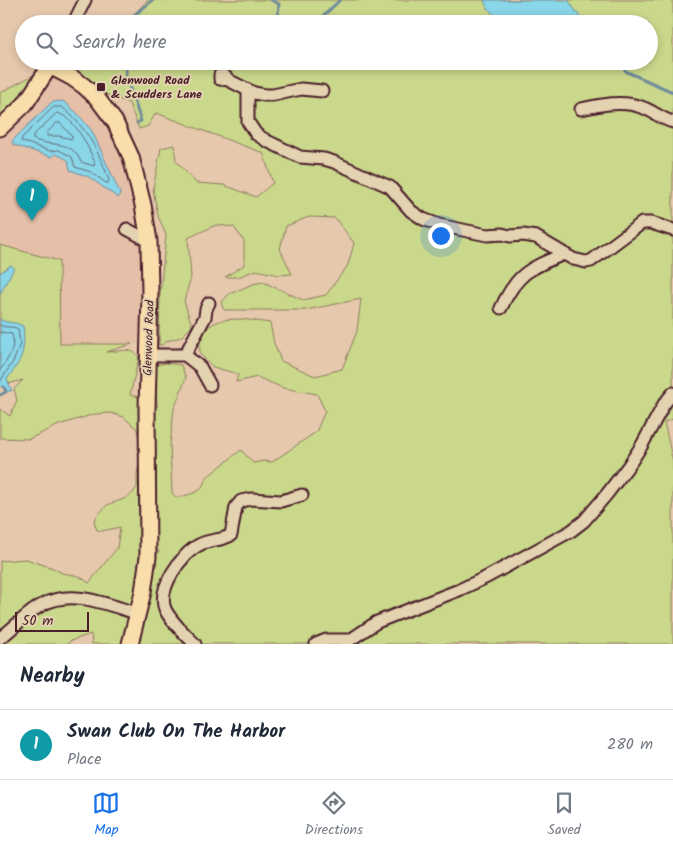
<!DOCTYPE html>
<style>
:root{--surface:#fff;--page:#f6f6f7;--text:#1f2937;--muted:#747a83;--line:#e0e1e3;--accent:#1a73e8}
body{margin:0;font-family:Kalam,sans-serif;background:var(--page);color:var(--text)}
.scale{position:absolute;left:15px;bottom:12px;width:74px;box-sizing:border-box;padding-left:5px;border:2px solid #4a1f2b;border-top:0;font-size:14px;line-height:18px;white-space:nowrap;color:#4a1f2b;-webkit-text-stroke:4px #e4d3b0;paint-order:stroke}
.you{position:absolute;left:440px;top:235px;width:18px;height:18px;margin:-12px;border:4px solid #fff;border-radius:50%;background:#1a73e8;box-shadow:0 0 0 8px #1a73e833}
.badge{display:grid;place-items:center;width:32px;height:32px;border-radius:50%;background:var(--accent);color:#fff;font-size:16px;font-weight:700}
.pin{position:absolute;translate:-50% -41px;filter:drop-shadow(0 1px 2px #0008)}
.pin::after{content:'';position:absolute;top:26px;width:18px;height:15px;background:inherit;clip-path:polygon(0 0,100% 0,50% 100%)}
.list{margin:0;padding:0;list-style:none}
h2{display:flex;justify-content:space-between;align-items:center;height:65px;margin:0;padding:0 20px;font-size:21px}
h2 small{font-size:16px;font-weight:400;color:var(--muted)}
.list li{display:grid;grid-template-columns:32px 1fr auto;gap:15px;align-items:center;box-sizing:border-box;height:70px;padding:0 20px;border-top:1px solid var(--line)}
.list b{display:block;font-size:19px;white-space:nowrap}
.list p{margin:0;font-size:16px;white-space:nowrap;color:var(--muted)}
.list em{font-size:16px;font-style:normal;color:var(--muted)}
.icon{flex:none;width:28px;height:28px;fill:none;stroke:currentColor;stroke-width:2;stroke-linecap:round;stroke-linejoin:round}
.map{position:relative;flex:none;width:673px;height:644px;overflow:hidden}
.search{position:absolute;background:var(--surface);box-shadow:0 2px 8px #0003;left:15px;right:15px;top:15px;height:55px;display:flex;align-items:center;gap:12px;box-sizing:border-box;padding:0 18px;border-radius:28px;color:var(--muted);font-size:19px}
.sheet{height:135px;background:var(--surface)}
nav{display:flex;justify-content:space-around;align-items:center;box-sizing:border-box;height:70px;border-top:1px solid var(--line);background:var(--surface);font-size:14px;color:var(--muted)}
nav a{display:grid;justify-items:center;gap:2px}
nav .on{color:var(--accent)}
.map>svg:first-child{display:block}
.built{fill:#e5bfa8}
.green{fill:#cad88b;stroke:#8a7c5b}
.water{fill:#89d6e8;stroke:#708d9c}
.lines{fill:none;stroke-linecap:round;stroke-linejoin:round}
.shore{stroke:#636877;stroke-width:1}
.stream{stroke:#708d9c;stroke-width:3}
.minor-casing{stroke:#4a1f2b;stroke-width:15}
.major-casing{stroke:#4a1f2b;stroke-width:19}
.minor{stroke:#e4d3b0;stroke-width:11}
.major{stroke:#f9deab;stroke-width:15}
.poi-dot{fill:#4a1f2b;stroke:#e4d3b0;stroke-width:2}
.labels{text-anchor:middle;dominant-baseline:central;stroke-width:4;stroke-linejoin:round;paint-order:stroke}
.poi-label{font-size:12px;font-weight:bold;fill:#4a1f2b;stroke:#e4d3b0;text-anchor:start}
.street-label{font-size:12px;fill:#4a1f2b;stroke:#e4d3b0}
</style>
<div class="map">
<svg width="673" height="644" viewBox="0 0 673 644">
<rect width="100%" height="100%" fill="#e6c9ad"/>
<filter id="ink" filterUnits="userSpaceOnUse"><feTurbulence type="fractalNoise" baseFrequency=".02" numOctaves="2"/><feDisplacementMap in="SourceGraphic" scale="10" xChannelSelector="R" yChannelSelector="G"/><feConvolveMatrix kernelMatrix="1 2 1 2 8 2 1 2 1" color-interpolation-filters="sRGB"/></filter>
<g filter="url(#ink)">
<path class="built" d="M 50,66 L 115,122 L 143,205 L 149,344 L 60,344 L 59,261 L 0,245 L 0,128 Z"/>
<g class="green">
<path d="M 148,0 L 673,0 L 673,419 L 664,422 L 673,462 L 673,644 L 134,644 L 155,557 L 159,552 L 153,543 L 123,644 L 92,644 L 91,634 L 70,641 L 68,644 L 0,644 L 0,561 L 26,559 L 53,568 L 62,573 L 79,576 L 89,583 L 117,548 L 120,527 L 102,531 L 97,530 L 94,522 L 97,516 L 107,505 L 124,499 L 133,493 L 137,487 L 137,474 L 141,451 L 137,429 L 130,423 L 124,417 L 111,413 L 95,414 L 59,425 L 29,439 L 0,438 L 0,409 L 10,416 L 17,400 L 14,389 L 23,380 L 0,386 L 0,245 L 59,261 L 60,344 L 132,344 L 106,352 C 118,352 132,346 139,357 L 130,395 C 140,397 150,399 157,407 L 155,365 L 166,363 L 181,365 L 186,378 L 174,409 L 170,445 L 172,493 L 177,498 L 194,493 L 201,489 L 207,477 L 241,450 L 253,463 L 264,461 L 272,462 L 316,432 L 325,411 L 317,394 L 283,388 L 257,377 L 236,382 L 238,374 L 213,367 L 200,354 C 200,349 199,343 201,338 C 211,311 248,320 270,323 L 274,343 L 281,361 L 315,376 L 342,369 L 357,331 L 361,299 L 306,310 L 224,310 L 221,303 L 229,294 L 253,284 L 263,282 L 303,300 L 326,295 L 348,265 L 354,243 L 335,218 L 309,217 L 286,226 L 280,249 L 292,274 L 279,275 L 256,270 L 238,277 L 225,277 L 244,265 L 244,241 L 234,227 L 216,225 L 188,238 L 191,277 L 184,301 L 192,326 L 181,337 L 167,341 L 162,345 L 159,345 L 160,294 L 166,235 L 158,216 L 153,189 L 161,148 L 174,145 L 176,161 L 196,183 L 224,185 L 256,197 L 273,183 L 263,153 L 156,113 L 148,126 L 139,129 L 129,103 L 84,86 L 71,77 L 86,61 L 649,61 L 649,24 L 124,24 Z"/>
<path d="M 41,71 L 0,128 L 0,93 Z"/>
</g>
<g class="water">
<path d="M 484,0 L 568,0 L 580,17 L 587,24 C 562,24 491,32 484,0 Z"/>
<path d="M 63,101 L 77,113 L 92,131 L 120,193 L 118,198 L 89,177 L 70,170 L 68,160 L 56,154 L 52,157 L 14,145 L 12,142 L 15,138 L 52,102 Z"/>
<path d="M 11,265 L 14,268 L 0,294 L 0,273 Z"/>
<path d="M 0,319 C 7,324 14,321 23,326 C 26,349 22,361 7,379 L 12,391 L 7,391 L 0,386 Z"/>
</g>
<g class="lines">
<g class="shore">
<path d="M 54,107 L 62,107 C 87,128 98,150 109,180 L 108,183 L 106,183 L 91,172 L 75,167 L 72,157 L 59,150 L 50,151 L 21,141 L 22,138 Z"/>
<path d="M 57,113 C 74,116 89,148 95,163 L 94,166 L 81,162 C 71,138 52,148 33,139 L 33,136 Z"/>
<path d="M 57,123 L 60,123 L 72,136 L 72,139 L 59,136 L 47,136 L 47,133 Z"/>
<path d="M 0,325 C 6,329 12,325 18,329 L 20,344 L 14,360 L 0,382"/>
<path d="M 0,332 L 12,334 C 16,347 8,360 0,370"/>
</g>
<g class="stream">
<path d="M 271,0 L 279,4 L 278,15 L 273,24"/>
<path d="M 128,24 L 129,19 L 153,0"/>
<path d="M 315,24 L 340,0"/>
<path d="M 126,61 L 126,77 L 141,121 L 137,123"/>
<path d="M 616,61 L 627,72 L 673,92"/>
<path d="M 0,395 L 6,392 L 4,387"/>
</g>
<g class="minor-casing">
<g id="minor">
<path d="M 73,24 L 85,0"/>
<path d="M 229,80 L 220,79 L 220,75 C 224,74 227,78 230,81 L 254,93 L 265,95 L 273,95 L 301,89 L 322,91"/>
<path d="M 248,90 L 248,122 L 256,134 L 267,141 L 300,157 L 324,159 L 334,162 L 390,187 L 411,211 L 423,219 L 439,225 L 487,235 L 502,234 L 510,236 L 523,235 L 536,237 L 573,259 L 586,262 L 591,261 L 599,255 L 642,223 L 651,223 L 673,230"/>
<path d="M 581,109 C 600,105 623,100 641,107 C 652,110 661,119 673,122"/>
<path d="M 127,229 L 149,241"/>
<path d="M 501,308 C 517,273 530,268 564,254"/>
<path d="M 148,355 L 185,355 L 200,367 L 210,385"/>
<path d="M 185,355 L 205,317 L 206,309 L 209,303"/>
<path d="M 0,638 C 14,628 28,612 42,605 C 72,588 108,605 139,614"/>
<path d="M 195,644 C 185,634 171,622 165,609 C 157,589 181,554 199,545 C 209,539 222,541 231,535 L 236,507 L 241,501 L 251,499 L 281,501 L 302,495"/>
<path d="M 316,644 L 326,640 L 350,640"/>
<path d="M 344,644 L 377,622 L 459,590 L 487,577 L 571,531 L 584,521 L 607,494 L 629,465 L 642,445 L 664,404 L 673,393"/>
</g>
</g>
<g class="major-casing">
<path id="major" d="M 0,128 L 25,104 L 50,66 L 71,77 L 84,86 L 97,98 L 115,122 L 131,157 L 143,205 L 149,241 L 150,292 L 147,409 L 148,557 L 143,592 L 130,644"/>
</g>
<use href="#minor" class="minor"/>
<use href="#major" class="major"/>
</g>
</g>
<rect class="poi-dot" x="96" y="82" width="10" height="10" rx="2.5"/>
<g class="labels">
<g class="poi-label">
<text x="111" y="80">Glenwood Road<tspan x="111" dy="14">&amp; Scudders Lane</tspan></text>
</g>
<g class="street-label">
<text transform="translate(149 338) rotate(-88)">Glenwood Road</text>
</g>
</g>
</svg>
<div class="scale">50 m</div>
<div class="you"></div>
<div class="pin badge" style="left:32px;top:221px;background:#0f9aa8">1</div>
<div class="search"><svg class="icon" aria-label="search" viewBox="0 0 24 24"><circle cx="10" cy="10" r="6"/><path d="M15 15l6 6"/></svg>Search here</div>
</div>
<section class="sheet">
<h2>Nearby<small></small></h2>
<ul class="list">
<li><span class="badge" style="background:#0f9aa8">1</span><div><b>Swan Club On The Harbor</b><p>Place</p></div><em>280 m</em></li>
</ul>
</section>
<nav>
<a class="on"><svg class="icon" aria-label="map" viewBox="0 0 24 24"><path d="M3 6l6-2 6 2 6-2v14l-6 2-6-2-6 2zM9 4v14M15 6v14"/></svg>Map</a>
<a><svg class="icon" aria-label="directions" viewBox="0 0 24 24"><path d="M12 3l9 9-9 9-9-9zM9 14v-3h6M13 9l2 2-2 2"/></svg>Directions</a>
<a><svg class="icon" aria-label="saved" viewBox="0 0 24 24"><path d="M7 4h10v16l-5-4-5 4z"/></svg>Saved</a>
</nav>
